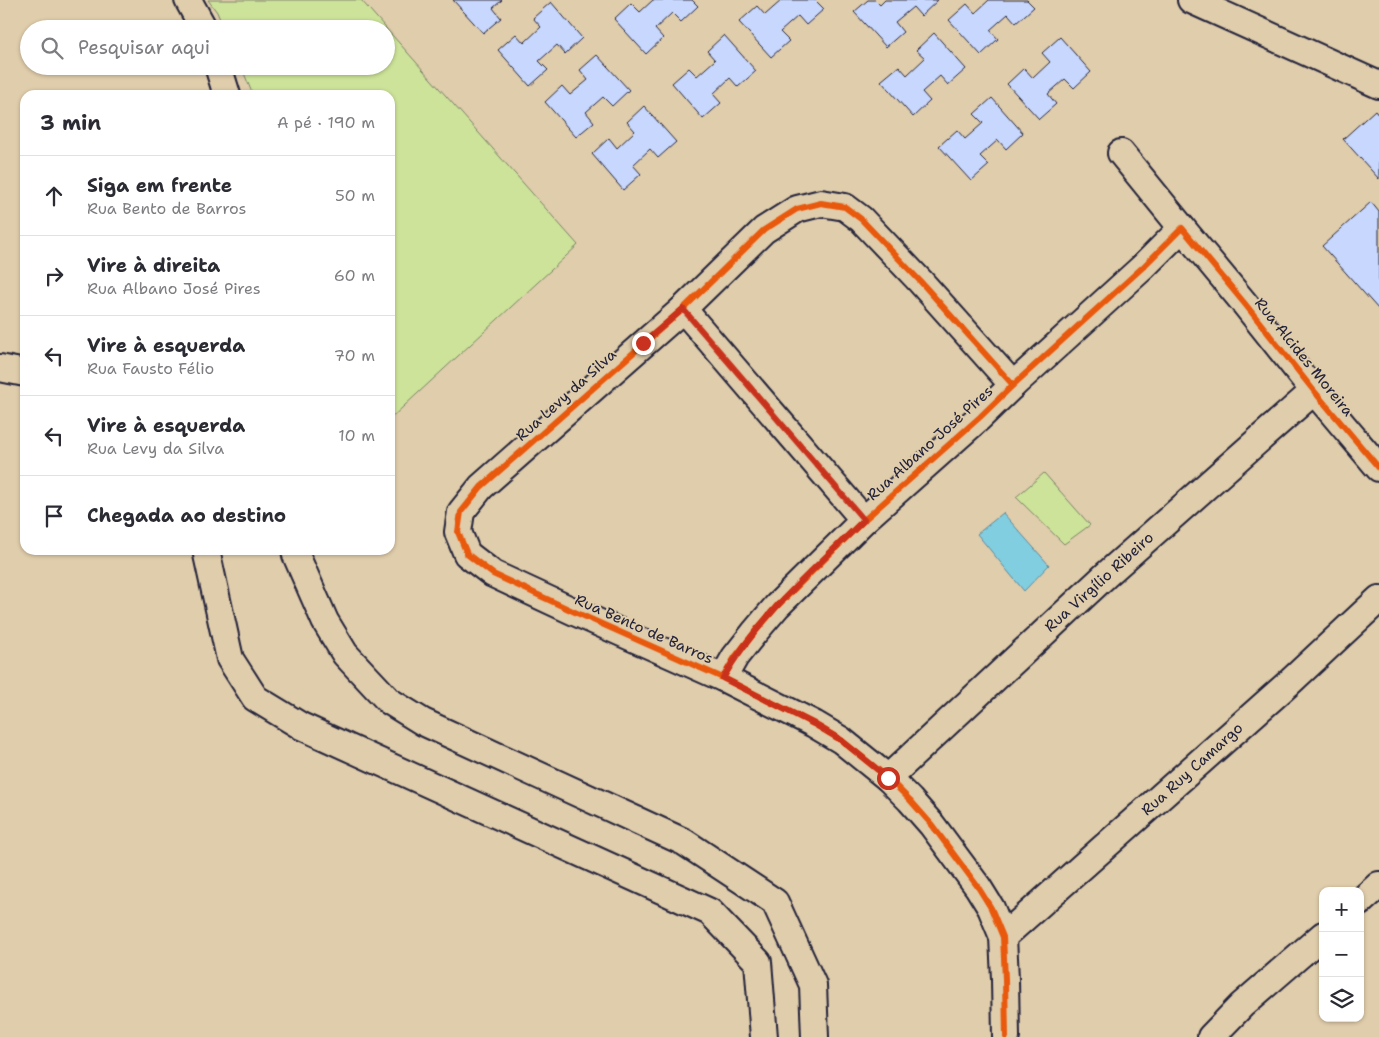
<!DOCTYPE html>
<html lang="pt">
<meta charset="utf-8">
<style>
:root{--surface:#fff;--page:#f7f7f7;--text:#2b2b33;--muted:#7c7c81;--line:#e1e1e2}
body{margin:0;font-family:"Shantell Sans",sans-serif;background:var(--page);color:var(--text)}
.controls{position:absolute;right:15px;bottom:15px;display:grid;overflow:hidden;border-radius:10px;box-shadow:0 1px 4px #0004}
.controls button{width:45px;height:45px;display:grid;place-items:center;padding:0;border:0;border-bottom:1px solid var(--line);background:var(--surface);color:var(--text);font:25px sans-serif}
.stop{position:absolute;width:15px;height:15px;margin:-11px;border:4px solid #c8321e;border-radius:50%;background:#fff}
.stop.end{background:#c8321e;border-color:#fff;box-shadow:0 1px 5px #0008}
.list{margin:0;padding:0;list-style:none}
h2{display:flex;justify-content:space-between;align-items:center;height:65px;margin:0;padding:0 20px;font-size:21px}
h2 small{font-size:16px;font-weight:400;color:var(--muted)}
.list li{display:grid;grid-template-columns:32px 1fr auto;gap:15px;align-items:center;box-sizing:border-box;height:80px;padding:0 20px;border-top:1px solid var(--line)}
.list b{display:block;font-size:19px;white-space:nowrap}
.list p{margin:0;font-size:16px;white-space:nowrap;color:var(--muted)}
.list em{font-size:16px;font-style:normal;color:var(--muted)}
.icon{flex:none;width:28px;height:28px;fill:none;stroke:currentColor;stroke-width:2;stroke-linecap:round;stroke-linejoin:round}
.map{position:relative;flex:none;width:1379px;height:1037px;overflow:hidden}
.search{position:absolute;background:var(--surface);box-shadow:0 1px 4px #0004;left:20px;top:20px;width:375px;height:55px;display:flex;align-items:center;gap:12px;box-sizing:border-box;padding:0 18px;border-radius:28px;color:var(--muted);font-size:19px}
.panel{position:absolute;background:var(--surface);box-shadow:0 1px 4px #0004;left:20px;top:90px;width:375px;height:465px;border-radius:15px}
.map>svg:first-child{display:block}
.green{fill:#cde399;stroke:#78826a}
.water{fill:#81cee0;stroke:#5b899e}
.building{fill:#c7d7fd;stroke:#22223b}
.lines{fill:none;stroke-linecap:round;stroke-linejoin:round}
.minor-casing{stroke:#22223b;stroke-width:30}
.minor{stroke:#e0cdab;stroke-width:26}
.cycleway-casing{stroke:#e0cdab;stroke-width:9}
.cycleway{stroke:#e8590c;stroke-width:6}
.route{stroke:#c8321e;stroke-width:6}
.labels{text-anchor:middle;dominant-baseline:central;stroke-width:4;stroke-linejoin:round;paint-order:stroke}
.street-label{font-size:15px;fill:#22223b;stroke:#e0cdab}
</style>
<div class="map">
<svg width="1379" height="1037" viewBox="0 0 1379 1037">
<rect width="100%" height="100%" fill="#e0cdab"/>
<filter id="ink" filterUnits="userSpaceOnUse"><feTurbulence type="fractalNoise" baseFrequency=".02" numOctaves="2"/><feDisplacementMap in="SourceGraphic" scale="10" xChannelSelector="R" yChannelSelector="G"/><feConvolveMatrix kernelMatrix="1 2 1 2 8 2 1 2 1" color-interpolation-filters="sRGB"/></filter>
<g filter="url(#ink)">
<g class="green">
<path d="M 208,0 L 361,0 L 578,245 L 390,419 L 390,95 L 253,95 L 241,66 L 386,66 L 386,29 L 224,29 L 217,12 Z"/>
<path d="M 1044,473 L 1090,525 L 1064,544 L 1016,497 Z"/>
</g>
<path class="water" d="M 1003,513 L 1049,565 L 1024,591 L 977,534 Z"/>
<g class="building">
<path d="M 453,0 L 502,0 L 493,8 L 501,18 L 483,33 Z"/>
<path d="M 653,0 L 692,0 L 698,6 L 681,22 L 672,13 L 655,29 L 663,38 L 646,54 L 614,19 L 631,3 L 640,12 Z"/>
<path d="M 782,0 L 815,0 L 824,9 L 806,25 L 798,16 L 780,32 L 789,41 L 771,57 L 739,22 L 757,6 L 765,15 Z"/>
<path d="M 868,0 L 875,0 L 880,5 L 885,0 L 938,0 L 921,16 L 913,7 L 895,22 L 903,32 L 886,47 L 854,12 Z"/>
<path d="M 989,0 L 1027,0 L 1034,7 L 1016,23 L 1008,14 L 990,30 L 998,39 L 981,55 L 949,20 L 967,4 L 975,13 Z"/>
<path d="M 551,2 L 582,38 L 565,54 L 557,45 L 539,61 L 548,70 L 530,86 L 498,50 L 516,34 L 524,43 L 541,27 L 533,18 Z"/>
<path d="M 934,33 L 966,69 L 948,85 L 940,76 L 922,92 L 930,101 L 913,117 L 881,81 L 899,66 L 907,75 L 925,58 L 916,50 Z"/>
<path d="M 724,35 L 756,71 L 738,87 L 730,78 L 713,94 L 721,103 L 703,119 L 672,83 L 689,68 L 697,76 L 715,60 L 707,51 Z"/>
<path d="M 1060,37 L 1091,72 L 1074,88 L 1065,79 L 1048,94 L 1056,104 L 1039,119 L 1007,84 L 1024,68 L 1033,78 L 1050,62 L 1042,53 Z"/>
<path d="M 597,55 L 629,90 L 612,106 L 603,97 L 586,112 L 594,122 L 576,137 L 545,102 L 562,86 L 570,95 L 588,80 L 580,70 Z"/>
<path d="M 992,98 L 1023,133 L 1006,149 L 998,140 L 980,156 L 989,165 L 971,181 L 939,146 L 957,130 L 965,139 L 983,123 L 974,114 Z"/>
<path d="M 644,106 L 676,142 L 658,158 L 650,149 L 633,165 L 641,174 L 623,190 L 592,154 L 609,138 L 617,148 L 635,131 L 627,122 Z"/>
<path d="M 1375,110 L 1379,115 L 1379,179 L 1343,139 Z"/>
<path d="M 1371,202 L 1379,212 L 1379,310 L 1322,246 Z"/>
</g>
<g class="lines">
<g class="minor-casing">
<g id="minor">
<path d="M 188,0 L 204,29"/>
<path d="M 1191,0 L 1379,85"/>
<path d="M 218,66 L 227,95"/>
<path d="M 1121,153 L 1182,228"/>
<path d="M 683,309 L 864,520"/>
<path d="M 0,368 L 25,373"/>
<path d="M 206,550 L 230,659 L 255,698 L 301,726 L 710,912 L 758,962 L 764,1037"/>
<path d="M 295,550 L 296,555 L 325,621 L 345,654 L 389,701 L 423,722 L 684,842 L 775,902 L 813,985 L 815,1037"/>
<path d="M 723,678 L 735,657 L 754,633 L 777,606 L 864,520 L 980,417 L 1013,385 L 1143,267 L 1182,228 L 1245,304 L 1314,391 L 1379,468"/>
<path d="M 888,778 L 1106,575 L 1314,391"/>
<path d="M 1360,902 L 1379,885"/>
<path d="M 1003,937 L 1290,682 L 1379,599"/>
<path d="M 1006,1037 L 1005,979 L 1003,937 L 991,908 L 978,887 L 932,825 L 910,800 L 888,778 L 841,740 L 814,724 L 723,678 L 577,613 L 493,574 L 467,554 L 458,532 L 461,512 L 481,487 L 683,309 L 764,230 L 797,209 L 821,203 L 845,207 L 861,219 L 920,281 L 1013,385"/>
<path d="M 1211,1037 L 1242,1005 L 1323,935"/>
</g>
</g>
<use href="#minor" class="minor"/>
<g class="cycleway-casing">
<g id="cycleway">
<path d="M 723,678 L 735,657 L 754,633 L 777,606 L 864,520 L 980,417 L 1013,385 L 1143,267 L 1182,228 L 1245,304 L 1314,391 L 1379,468"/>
<path d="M 1006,1037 L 1005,979 L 1003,937 L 991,908 L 978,887 L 932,825 L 910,800 L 888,778 L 841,740 L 814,724 L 723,678 L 577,613 L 493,574 L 467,554 L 458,532 L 461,512 L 481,487 L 683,309 L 764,230 L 797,209 L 821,203 L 845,207 L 861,219 L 920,281 L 1013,385"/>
</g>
</g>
<use href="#cycleway" class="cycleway"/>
</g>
</g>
<g class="lines" filter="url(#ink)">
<path class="route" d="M 643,343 L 683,309 L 864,520 C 814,569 759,616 723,678 L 814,724 L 841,740 L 888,778"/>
</g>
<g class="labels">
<g class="street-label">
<text transform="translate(1304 357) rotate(51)">Rua Alcides Moreira</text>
<text transform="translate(566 395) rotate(-42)">Rua Levy da Silva</text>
<text transform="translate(930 443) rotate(-42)">Rua Albano José Pires</text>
<text transform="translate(1099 582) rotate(-42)">Rua Virgílio Ribeiro</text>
<text transform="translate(644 629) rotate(24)">Rua Bento de Barros</text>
<text transform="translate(1192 769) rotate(-42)">Rua Ruy Camargo</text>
</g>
</g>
</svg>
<div class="controls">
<button>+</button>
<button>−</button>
<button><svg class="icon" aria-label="layers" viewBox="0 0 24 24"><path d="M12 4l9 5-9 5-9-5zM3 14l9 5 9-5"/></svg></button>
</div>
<div class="stop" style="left:888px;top:778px"></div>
<div class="stop end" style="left:643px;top:343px"></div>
<div class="search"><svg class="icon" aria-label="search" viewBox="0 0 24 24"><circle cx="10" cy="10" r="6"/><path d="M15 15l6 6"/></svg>Pesquisar aqui</div>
<section class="panel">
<h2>3 min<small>A pé · 190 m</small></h2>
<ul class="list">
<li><svg class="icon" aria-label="ahead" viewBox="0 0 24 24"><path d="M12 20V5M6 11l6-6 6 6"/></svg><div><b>Siga em frente</b><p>Rua Bento de Barros</p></div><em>50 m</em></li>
<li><svg class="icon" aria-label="right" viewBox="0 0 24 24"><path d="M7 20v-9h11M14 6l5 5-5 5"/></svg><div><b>Vire à direita</b><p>Rua Albano José Pires</p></div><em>60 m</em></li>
<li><svg class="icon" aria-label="left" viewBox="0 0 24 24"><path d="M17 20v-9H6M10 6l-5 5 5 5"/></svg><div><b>Vire à esquerda</b><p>Rua Fausto Félio</p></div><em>70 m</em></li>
<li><svg class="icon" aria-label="left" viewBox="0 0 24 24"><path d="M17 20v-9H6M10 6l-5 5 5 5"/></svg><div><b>Vire à esquerda</b><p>Rua Levy da Silva</p></div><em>10 m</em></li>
<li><svg class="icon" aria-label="arrive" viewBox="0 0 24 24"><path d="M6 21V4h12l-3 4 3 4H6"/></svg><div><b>Chegada ao destino</b></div></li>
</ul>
</section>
</div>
